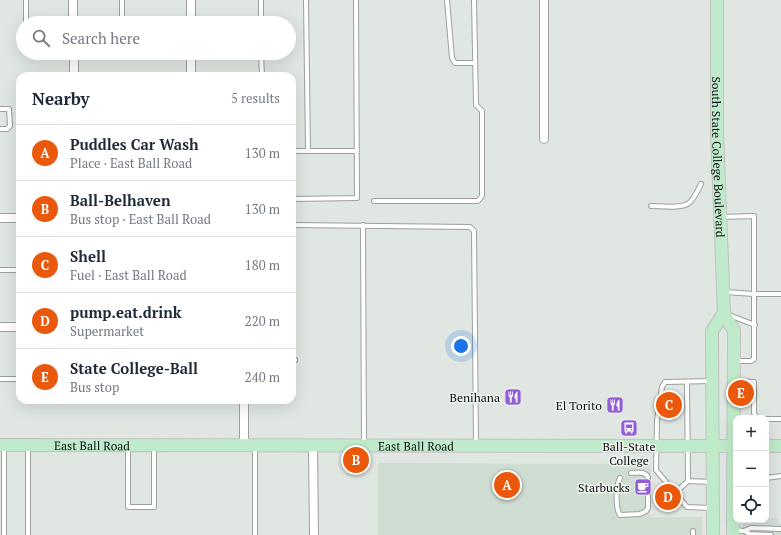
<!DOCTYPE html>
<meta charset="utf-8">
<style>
:root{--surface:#fff;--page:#f2f2f3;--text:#1f2937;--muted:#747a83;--line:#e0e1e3;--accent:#ea580c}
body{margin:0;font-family:"PT Serif",serif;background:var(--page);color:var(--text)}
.controls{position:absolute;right:12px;bottom:12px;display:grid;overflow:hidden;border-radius:8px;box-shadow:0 4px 16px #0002}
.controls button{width:36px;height:36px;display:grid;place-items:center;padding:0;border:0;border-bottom:1px solid var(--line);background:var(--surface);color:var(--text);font:20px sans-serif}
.you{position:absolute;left:461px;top:346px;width:14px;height:14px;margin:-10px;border:3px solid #fff;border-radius:50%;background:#1a73e8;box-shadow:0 0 0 6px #1a73e833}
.badge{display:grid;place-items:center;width:26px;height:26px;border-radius:50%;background:var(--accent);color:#fff;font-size:13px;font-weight:700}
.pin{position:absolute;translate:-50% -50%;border:2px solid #fff;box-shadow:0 1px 4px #0006}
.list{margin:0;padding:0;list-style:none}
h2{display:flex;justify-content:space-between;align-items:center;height:52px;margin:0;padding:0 16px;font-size:17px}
h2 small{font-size:13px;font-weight:400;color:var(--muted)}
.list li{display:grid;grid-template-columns:26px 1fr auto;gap:12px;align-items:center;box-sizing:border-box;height:56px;padding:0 16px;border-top:1px solid var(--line)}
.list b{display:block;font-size:15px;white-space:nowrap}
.list p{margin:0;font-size:13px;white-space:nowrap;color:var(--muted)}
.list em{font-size:13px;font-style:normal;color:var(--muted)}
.icon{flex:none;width:22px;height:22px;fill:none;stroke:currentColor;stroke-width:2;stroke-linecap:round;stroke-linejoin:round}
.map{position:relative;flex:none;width:781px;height:535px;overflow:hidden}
.search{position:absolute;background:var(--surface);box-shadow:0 4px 16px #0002;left:16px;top:16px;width:280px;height:44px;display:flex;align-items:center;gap:10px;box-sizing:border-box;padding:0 14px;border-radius:22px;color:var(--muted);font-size:15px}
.panel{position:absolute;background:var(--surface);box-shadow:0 4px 16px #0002;left:16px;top:72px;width:280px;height:332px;border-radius:12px}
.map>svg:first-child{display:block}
.built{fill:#d0ddd2}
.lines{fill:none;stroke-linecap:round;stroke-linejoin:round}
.service-casing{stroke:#9ba19c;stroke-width:6}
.minor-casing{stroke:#9ba19c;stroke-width:10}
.primary-casing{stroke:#c1c1c1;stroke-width:14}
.service{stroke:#fff;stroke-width:4}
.minor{stroke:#fff;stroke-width:8}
.primary{stroke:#bfebca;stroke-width:12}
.labels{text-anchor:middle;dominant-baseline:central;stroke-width:3;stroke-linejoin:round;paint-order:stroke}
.street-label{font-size:12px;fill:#0f1110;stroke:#edf4ee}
.poi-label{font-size:12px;fill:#0f1110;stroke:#edf4ee;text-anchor:end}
</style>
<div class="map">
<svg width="781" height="535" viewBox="0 0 781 535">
<rect width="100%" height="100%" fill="#e0e6e1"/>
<g class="built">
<path d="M 378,463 L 650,464 L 650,517 L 702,517 L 702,535 L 378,535 Z"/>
<path d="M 766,518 L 778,518 L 778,523 L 781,523 L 781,535 L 742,535 L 742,520 L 766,520 Z"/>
</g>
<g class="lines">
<g class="service-casing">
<g id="service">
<path d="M 26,0 L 26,23"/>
<path d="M 122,0 L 122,23"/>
<path d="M 261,0 L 261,23"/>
<path d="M 306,0 L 308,151"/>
<path d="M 447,0 L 452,58 L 455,63 L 474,63"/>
<path d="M 261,53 L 262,76"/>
<path d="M 0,109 L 9,109 L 10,126 L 7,129 L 0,129"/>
<path d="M 292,151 L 356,151"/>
<path d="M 292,199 L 357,198 L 356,0"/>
<path d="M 374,201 L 478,201 L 482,196 L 482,111 L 476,105 L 474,0"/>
<path d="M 651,206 C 661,206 682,209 689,203 C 694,199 698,190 701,184"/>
<path d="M 721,217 L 754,216 L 754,294 L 781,294"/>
<path d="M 292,225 L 470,227 L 474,231 L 476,443"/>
<path d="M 363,225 L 364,445"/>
<path d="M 0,270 L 20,270"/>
<path d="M 725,292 L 754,294 L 754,359 L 751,361 L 734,361"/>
<path d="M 729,315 L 755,325"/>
<path d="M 292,360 L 295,360"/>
<path d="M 0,379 L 20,379"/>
<path d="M 736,381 L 754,382 L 754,413 L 757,418"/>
<path d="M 687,382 L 688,481 L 712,482"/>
<path d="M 766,419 L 781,419"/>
<path d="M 4,447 L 4,535"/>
<path d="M 128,447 L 128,507 L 154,507 L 154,447"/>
<path d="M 631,473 C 637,473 645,471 648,477"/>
<path d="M 620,478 C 616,485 615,508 620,515 L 640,514 L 646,511 L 648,508 L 648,481"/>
<path d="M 766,478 L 781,476"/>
<path d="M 675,493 L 688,481"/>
<path d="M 712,508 L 687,507 L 656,470 L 657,420 L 662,387 L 665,382 L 712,381"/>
<path d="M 734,530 L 744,531 L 751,528 L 781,529"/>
<path d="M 693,531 L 693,535"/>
<path d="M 744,531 L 750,534 L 771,535"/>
<path d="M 28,535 L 28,447"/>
<path d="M 255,535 L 255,447"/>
</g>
</g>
<g class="minor-casing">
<g id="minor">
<path d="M 73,0 L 73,23"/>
<path d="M 544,0 L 544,139"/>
<path d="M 191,23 L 191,0"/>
<path d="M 74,53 L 74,76"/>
<path d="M 191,76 L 191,53"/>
<path d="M 0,218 L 20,218"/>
<path d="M 0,327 L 20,327"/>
<path d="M 244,400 L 244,445"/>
<path d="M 313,446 L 314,535"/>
</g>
</g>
<g class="primary-casing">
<g id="primary">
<path id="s1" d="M 717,0 L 717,133 L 724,313 L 734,331 L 733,535"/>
<path id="s2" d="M 0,445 L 736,446"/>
<path d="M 766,446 L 781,446"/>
<path d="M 713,535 L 712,331 L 724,313"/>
</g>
</g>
<use href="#service" class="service"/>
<use href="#minor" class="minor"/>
<use href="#primary" class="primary"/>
</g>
<defs>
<g id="restaurant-square" transform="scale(0.9)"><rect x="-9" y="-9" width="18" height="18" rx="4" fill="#925ed7" stroke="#edf4ee"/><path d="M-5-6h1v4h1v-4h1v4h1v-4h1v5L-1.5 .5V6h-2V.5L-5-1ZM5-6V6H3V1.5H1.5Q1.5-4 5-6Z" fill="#fff"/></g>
<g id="bus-square" transform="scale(0.9)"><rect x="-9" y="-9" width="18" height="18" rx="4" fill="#925ed7" stroke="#edf4ee"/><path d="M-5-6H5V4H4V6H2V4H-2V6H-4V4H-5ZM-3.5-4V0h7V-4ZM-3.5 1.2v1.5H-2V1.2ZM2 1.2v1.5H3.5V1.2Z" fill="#fff"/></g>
<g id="cafe-square" transform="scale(0.9)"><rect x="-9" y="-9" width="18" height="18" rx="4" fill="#925ed7" stroke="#edf4ee"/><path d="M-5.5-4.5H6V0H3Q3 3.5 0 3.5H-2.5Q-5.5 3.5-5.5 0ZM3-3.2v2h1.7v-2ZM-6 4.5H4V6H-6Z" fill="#fff"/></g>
</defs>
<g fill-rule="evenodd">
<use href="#restaurant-square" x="513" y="397"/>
<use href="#restaurant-square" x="615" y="405"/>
<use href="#bus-square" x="629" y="428"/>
<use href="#cafe-square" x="643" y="487"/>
</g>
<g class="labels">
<g class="street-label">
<text stroke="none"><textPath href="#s1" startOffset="157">South State College Boulevard</textPath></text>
<text stroke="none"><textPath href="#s2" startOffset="92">East Ball Road</textPath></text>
<text stroke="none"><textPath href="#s2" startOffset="416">East Ball Road</textPath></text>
</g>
<g class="poi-label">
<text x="500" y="397">Benihana</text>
<text x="602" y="405">El Torito</text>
<text x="629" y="446" text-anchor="middle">Ball-State<tspan x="629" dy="14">College</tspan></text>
<text x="630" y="487">Starbucks</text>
</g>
</g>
</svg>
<div class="controls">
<button>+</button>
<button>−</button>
<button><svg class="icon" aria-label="locate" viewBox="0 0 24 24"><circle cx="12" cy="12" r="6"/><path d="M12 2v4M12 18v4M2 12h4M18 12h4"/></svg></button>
</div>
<div class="you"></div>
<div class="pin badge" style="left:507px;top:485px">A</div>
<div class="pin badge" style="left:356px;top:460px">B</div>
<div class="pin badge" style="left:669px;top:405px">C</div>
<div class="pin badge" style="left:668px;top:497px">D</div>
<div class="pin badge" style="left:741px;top:393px">E</div>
<div class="search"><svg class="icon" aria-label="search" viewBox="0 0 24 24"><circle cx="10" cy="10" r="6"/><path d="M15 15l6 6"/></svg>Search here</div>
<section class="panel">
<h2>Nearby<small>5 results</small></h2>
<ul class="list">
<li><span class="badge">A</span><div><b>Puddles Car Wash</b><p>Place · East Ball Road</p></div><em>130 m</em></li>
<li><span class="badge">B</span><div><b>Ball-Belhaven</b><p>Bus stop · East Ball Road</p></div><em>130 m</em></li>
<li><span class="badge">C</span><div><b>Shell</b><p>Fuel · East Ball Road</p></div><em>180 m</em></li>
<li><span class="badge">D</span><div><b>pump.eat.drink</b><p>Supermarket</p></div><em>220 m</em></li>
<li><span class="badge">E</span><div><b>State College-Ball</b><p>Bus stop</p></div><em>240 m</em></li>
</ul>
</section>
</div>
